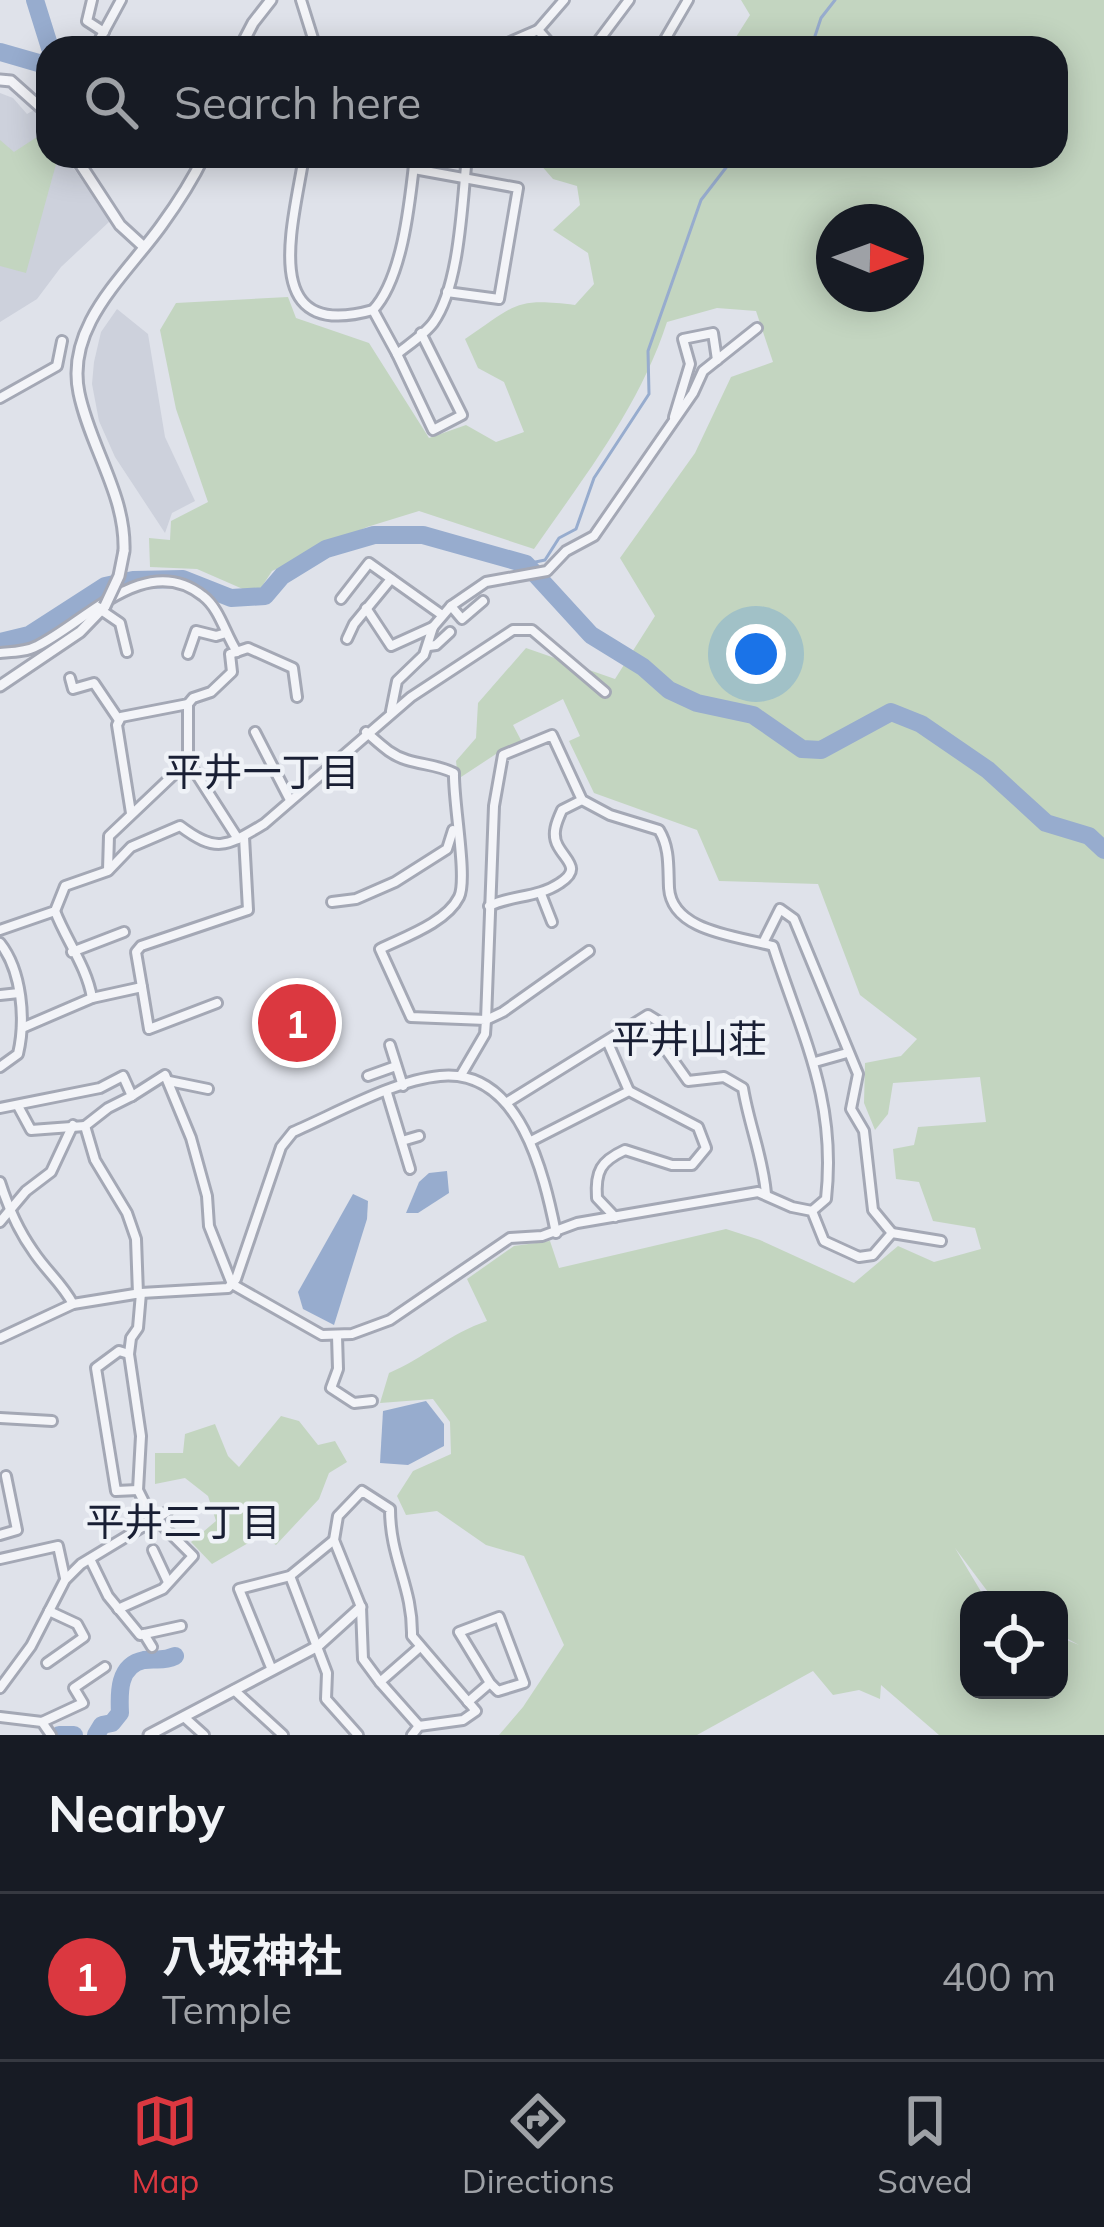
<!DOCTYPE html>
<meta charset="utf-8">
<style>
:root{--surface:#171b24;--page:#242831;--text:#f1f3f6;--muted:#9ea1a6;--line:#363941;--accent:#db3840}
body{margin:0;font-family:Mulish,"Noto Sans JP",sans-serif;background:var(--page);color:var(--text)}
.controls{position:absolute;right:36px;bottom:36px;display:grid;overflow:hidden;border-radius:24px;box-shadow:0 6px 30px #0003}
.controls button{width:108px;height:108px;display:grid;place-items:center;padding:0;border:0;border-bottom:3px solid var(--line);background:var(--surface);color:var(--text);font:60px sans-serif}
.compass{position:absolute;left:816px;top:204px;width:108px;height:108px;border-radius:50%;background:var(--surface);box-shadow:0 6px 30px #0003;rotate:91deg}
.you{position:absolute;left:756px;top:654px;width:42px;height:42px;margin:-30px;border:9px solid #fff;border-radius:50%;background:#1a73e8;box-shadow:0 0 0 18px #1a73e833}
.badge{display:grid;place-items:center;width:78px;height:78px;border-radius:50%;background:var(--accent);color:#fff;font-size:39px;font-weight:700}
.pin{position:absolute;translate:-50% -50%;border:6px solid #fff;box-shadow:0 3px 12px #0006}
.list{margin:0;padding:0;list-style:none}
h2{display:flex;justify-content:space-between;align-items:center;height:156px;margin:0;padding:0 48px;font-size:51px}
h2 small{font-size:39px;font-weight:400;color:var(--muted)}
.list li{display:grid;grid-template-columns:78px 1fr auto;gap:36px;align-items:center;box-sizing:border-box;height:168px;padding:0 48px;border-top:3px solid var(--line)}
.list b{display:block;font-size:45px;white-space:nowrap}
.list p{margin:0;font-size:39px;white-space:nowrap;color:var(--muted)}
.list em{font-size:39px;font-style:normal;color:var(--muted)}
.icon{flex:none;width:66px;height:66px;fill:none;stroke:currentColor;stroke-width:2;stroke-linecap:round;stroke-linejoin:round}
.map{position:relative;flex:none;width:1104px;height:1735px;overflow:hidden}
.search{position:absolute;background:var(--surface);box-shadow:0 6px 30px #0003;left:36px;right:36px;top:36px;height:132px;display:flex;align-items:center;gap:30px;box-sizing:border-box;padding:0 42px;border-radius:36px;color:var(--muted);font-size:45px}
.sheet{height:324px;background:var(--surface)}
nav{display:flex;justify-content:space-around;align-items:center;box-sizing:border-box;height:168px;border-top:3px solid var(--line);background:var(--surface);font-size:33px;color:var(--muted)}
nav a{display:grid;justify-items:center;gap:6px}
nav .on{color:var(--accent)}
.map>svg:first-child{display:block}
.built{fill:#cdd1dc}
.green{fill:#c3d5c0;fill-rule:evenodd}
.water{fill:#97acce}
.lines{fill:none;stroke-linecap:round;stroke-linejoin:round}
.stream{stroke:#97acce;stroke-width:3}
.river{stroke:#97acce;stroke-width:18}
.minor-casing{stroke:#a4a8b5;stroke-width:14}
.tertiary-casing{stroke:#a4a8b5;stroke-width:15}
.minor{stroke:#f3f4f8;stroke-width:8}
.tertiary{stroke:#f3f4f8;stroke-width:9}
.tertiary-bridge-casing{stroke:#a4a8b5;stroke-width:15;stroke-linecap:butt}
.tertiary-bridge{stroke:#f3f4f8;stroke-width:9}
.labels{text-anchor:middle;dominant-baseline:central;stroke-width:9;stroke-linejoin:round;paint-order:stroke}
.neighbourhood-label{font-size:39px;fill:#191f34;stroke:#eff2f7}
</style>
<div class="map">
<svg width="1104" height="1735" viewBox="0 0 1104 1735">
<rect width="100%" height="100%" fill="#dfe2ea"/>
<g class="built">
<path d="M 0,93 L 13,98 L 27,114 L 34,110 L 48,130 L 48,156 L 65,156 L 110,221 L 61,267 L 37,299 L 0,322 Z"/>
<path d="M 117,309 L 148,334 L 165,437 L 195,501 L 172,513 L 165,533 L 115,457 L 99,421 L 92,384 L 94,362 L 101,332 Z"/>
</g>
<g class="green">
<path d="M 741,0 L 1104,0 L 1104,1735 L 939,1735 L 881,1685 L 880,1699 L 859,1690 L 833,1695 L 813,1671 L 697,1735 L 499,1735 L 523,1707 L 564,1645 L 524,1556 L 486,1545 L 437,1511 L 406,1515 L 397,1496 L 413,1471 L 451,1454 L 450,1422 L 433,1399 L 380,1403 L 389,1373 C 424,1358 451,1333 487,1321 L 467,1279 L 514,1246 L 550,1241 L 559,1268 L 726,1229 L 760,1240 L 854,1283 L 898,1246 L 934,1262 L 981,1249 L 975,1228 L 933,1221 L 919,1182 L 896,1179 L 893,1149 L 914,1145 L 918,1127 L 986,1122 L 980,1077 L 893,1083 L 888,1114 L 875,1130 L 864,1103 L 865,1063 L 901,1056 L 917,1039 L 860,995 L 818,884 L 719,881 L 697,830 L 594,793 L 569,741 L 580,736 L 563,699 L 513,725 L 523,744 L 496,754 L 458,779 L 456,761 L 476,738 L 478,703 L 526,648 L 615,679 L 655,616 L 620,558 L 695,453 L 731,377 L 773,362 L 756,311 L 717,308 L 667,322 C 640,406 584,477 534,549 L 419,511 L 367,527 L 272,571 L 261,588 L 252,593 L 197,569 L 150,567 L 149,538 L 170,540 L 171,521 L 208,502 L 176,409 L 160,330 L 176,303 L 288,297 L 296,318 L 369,343 L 429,438 L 466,425 L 496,442 L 524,432 L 504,382 L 478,368 L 465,339 C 515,306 513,297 575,305 L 594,284 L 588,253 L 553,230 L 580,205 L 577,186 L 553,179 L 533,156 L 1056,156 L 1056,48 L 729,48 L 750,15 ZM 834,222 L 906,222 L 906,294 L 834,294 ZM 955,1548 L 994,1600 L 1059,1600 L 1059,1634 L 1079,1645 L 1059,1637 L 1059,1690 L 969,1690 L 969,1600 L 986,1600 Z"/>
<path d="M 43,133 L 48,141 L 48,156 L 58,157 L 26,273 L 0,266 L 0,140 L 14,152 Z"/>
<path d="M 281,1416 L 299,1421 L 318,1445 L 335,1441 L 347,1462 L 329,1473 L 319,1499 L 276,1545 L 262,1535 L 212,1564 L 191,1542 L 216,1521 L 208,1496 L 185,1478 L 155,1484 L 155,1453 L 183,1453 L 185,1434 L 215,1424 L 228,1456 L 239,1467 Z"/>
</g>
<g class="water">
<path d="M 447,1171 L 449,1193 L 418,1213 L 406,1213 L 419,1182 L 429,1173 Z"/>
<path d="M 353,1194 L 368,1201 L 367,1219 L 334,1325 L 303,1309 L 298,1292 Z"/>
<path d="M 426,1401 L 444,1424 L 444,1446 L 408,1465 L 380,1463 L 383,1411 Z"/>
</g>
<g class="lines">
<g class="stream">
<path d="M 811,48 L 821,18 L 835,0"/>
<path d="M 526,564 L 545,560 L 559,538 L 576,529 L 594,478 L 649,394 L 648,351 L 701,200 L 735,156"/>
</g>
<g class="river">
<path d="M 35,0 L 50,48"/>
<path d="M 0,52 L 42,64 L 48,59"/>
<path d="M 0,642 L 29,635 L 105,586 L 133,580 L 183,579 L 231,598 L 265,596 L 282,576 L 326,549 L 374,535 L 423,535 L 526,564 L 591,635 L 643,667 L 669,690 L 697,703 L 753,715 L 802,749 L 821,750 L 891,712 L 921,724 L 988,770 L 1046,823 L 1089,836 L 1104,850"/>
<path d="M 59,1735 L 74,1735"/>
<path d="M 96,1735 L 102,1725 L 112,1723 L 120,1713 C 119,1693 118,1665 144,1660 C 157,1658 162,1662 175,1656"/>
</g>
<g class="minor-casing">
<g id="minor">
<path d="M 92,0 L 87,21 L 104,32"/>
<path d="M 301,0 L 316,48"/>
<path d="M 95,48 L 121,0"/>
<path d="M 496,48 L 538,30"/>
<path d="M 554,48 L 538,30 L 564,0"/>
<path d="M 593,48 L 629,0"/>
<path d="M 660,48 L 688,0"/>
<path d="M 304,156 C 294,222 256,343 373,310"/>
<path d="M 414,169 L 518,188 L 499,299 L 447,292"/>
<path d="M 421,333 L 462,415 L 433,430 L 397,354 C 408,345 424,335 433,323 C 460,286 462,202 467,156"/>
<path d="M 397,354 L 373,310 C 403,278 410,201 415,156"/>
<path d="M 0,398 L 57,366 L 62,341"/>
<path d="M 674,417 L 690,364 L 683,339 L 713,333 L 717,360"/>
<path d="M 341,599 L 369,563 L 442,615"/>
<path d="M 451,606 L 462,619 L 483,601"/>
<path d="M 366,608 L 391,646 L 433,627"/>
<path d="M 101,610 L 120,623 L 127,652"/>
<path d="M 347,639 L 354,624 L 391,579"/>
<path d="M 429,646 L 436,645 L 450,632"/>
<path d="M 0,653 C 12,652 26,652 37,646 C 85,623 146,550 203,596 C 220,609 225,634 237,652"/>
<path d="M 188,654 L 196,631 L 216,636 L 226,633"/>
<path d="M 70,678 L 73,689 L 94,683 L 119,720"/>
<path d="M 188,704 L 188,761 L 238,839"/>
<path d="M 391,711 L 397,681 L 424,655 L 433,627 L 451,606 L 486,582 L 547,571 L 566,551 L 594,536 L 693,393 L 703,371 L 757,328"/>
<path d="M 255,732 L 290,800"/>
<path d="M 366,732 C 379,743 390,755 407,760 C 423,765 438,765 454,773 C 453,801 468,879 459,897 C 446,923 404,937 380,949 L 411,1017 L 486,1020 L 485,1034 L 461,1075"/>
<path d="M 131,813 L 117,725 L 121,717 L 188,704 L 193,698 L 211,692 L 232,672 L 230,654 L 248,648 L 293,668 L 297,697"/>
<path d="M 108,870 L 109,836 L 188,761"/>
<path d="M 541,894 L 552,922"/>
<path d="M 332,902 L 356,899 L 395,882 L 447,849 L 453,830"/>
<path d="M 489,906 C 512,895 538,898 560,883 C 582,869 566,861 558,846 C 551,834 557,821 562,810 L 582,800"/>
<path d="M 55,911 C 66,940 87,967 92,998"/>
<path d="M 0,930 L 55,911 L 65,886 L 108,871 L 131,847 L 180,826 C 217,854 227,846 264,824 L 411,697 L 513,630 L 532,630 L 605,692"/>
<path d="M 0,943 C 22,971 26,1020 18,1054 L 0,1067"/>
<path d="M 763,943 L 780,909 L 794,919 L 858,1074 L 851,1109 L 864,1131 L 873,1210 L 892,1233"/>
<path d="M 589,951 L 503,1012 L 486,1020 L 494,806 L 503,755 L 552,735 L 582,800 L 610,815 L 659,830 C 670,848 668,867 669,888 C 672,932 738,936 773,946 C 802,1036 837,1099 826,1199 L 812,1211"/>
<path d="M 72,952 L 124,932"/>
<path d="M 142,987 L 136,952 L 141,946 L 248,910 L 244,837"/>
<path d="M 0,995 L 19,993"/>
<path d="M 22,1028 L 92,998 L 142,987 L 149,1029 L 217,1003"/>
<path d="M 608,1043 L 629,1091"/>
<path d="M 390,1045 L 403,1086"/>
<path d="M 815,1062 L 847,1053"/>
<path d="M 368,1076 L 396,1066"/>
<path d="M 169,1081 L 208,1089"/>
<path d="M 387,1093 L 410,1169"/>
<path d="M 506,1103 L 648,1015 L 661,1023 L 666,1050 L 688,1081 L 724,1077 L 743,1088 C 749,1125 763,1157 766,1194"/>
<path d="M 18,1106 L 31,1130 L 85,1126 L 95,1160 L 127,1213 L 136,1239 L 138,1294"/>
<path d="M 0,1108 L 100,1088 L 123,1076 L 132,1096 L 165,1075 L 191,1138 L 207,1196 L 209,1226 L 232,1284 L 322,1335 L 352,1334 L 390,1320 L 510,1238 L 542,1236 L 577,1223 L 758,1192 L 792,1207 L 812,1211 L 824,1241 L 859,1257 L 873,1255 L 892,1233 L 941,1241"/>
<path d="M 85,1126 L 108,1108 L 132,1096"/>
<path d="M 402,1141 L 419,1136"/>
<path d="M 531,1141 L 629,1091 L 698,1127 L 706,1148 L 692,1165 L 672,1165 L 625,1150 C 601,1161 595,1171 597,1198 L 615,1217"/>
<path d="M 0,1182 C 8,1207 18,1230 33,1251 C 46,1271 62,1283 73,1304"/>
<path d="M 0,1222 L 26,1191 L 51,1172 L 73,1125"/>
<path d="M 141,1293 L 138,1328 L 131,1338 L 129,1354 L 141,1436 L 138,1490 L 153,1520"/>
<path d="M 337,1336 L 338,1369 L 331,1388 L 354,1403 L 372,1401"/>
<path d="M 0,1338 L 73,1304 L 141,1293 L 228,1288 L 236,1279 L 281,1147 L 293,1132 C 335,1114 395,1080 440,1076 C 520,1068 544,1174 556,1233"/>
<path d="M 129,1354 L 119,1351 L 96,1368 L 116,1491 L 138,1490"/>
<path d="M 0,1418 L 52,1421"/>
<path d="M 0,1535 L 17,1530 L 6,1476"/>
<path d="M 153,1550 L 168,1582"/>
<path d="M 0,1559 L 58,1546 L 65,1578"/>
<path d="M 90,1559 L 108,1596 L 140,1635 L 181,1626"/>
<path d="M 290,1576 L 327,1673 L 326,1699 L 358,1735"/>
<path d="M 118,1609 L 163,1589 L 193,1556 L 156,1519"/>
<path d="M 144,1634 L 152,1647"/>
<path d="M 47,1663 L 84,1637 L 77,1624 L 49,1611"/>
<path d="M 272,1670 L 239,1589 L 290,1576 L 334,1540"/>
<path d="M 380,1682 L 363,1659 L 361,1607 L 334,1540 L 338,1516 L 362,1491 L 390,1509 C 390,1559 413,1587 412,1636 L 476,1711 L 463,1720 L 419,1726 L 412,1735"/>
<path d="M 0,1688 L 31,1646 L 65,1580 L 81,1564 L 167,1512"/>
<path d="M 234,1690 L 283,1735"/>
<path d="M 468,1702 L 490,1683 L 498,1691 L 524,1683 L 499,1617 L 459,1632 L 490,1683"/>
<path d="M 0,1717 L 42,1722 L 51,1735"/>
<path d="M 184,1717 L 204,1735"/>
<path d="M 42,1722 L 83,1703 L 74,1688 L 105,1667"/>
<path d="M 419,1726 L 380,1682 L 420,1647"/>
</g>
</g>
<g class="tertiary-casing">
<g id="tertiary">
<path d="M 240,48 L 253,23 L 271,0"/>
<path d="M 0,80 L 11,81 L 48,114"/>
<path d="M 75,156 L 120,225 L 144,247"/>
<path d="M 124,551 C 126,495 90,447 79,393 C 65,326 125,276 161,226 C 177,204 192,181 204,156"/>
<path d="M 0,686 L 80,632 L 105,606"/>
<path d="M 149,1735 L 318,1646 L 361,1607"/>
</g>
</g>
<use href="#minor" class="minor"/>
<use href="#tertiary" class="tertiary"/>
<g class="tertiary-bridge-casing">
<path id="tertiary-bridge" d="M 105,606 L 119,576 L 124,551"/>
</g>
<use href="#tertiary-bridge" class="tertiary-bridge"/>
</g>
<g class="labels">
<g class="neighbourhood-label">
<text x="262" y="771">平井一丁目</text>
<text x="689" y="1038">平井山荘</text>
<text x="183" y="1521">平井三丁目</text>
</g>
</g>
</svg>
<div class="controls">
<button><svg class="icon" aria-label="locate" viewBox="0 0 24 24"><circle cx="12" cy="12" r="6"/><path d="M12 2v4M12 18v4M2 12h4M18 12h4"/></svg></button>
</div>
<svg class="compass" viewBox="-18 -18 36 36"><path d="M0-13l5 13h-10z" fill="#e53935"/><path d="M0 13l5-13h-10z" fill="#9ea1a6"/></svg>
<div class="you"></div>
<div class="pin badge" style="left:297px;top:1023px">1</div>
<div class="search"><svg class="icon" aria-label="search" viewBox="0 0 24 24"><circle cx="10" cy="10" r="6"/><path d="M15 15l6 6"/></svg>Search here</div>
</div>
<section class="sheet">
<h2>Nearby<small></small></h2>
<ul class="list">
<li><span class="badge">1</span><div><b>八坂神社</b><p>Temple</p></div><em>400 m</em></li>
</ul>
</section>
<nav>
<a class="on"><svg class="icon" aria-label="map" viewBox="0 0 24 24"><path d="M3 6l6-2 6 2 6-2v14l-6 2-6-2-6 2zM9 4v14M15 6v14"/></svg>Map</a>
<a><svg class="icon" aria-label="directions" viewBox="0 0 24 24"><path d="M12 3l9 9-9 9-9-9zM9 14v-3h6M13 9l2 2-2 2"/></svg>Directions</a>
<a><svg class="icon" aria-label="saved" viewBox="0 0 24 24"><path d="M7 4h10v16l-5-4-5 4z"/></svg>Saved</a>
</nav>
